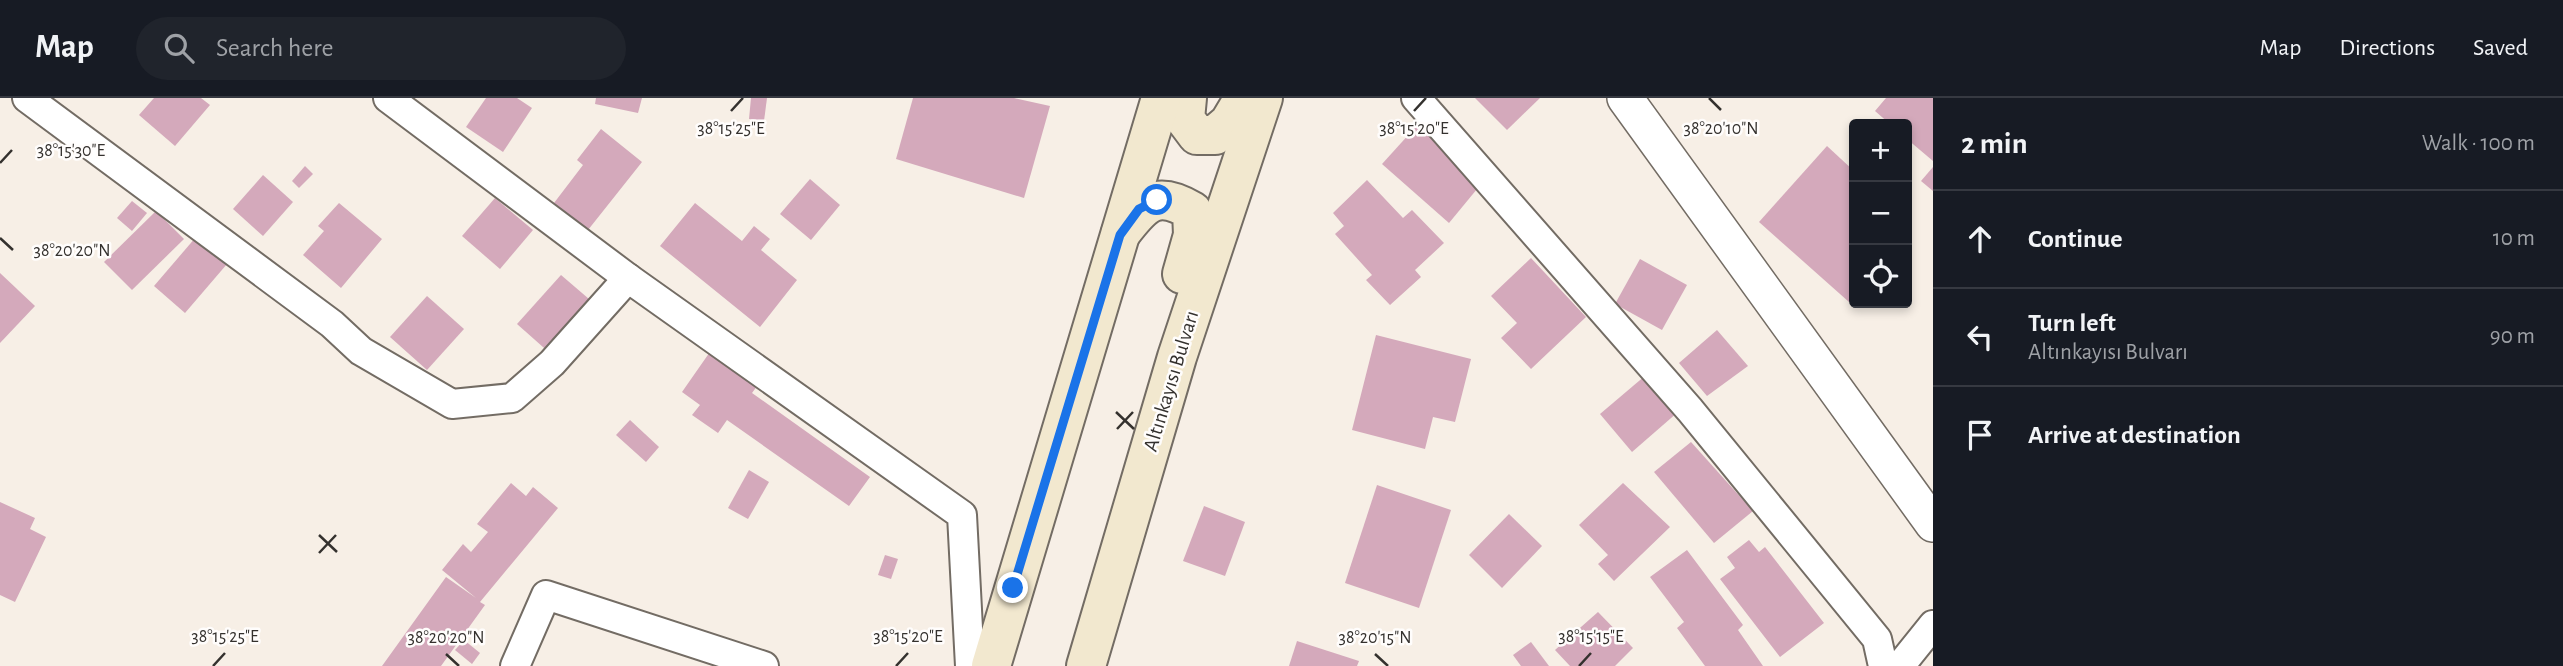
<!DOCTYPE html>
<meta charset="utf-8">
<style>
:root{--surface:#171b24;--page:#20242c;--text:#f1f3f6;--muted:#9ea1a6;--line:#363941}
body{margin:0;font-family:"Alegreya Sans",sans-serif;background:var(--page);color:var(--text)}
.controls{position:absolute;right:21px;top:21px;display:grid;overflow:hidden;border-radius:7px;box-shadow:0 4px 10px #0003}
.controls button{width:63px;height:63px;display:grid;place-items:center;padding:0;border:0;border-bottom:2px solid var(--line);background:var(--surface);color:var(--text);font:35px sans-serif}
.stop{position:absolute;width:21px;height:21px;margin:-16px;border:5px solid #1a73e8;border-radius:50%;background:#fff}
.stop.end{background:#1a73e8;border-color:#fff;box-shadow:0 2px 7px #0008}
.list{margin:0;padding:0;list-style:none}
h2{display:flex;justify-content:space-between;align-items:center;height:91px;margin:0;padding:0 28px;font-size:30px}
h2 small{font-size:23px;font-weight:400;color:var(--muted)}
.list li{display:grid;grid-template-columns:46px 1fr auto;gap:21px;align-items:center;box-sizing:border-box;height:98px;padding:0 28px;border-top:2px solid var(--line)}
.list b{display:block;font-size:26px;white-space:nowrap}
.list p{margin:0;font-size:23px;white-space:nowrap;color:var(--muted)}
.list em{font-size:23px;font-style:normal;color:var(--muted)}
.icon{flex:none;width:38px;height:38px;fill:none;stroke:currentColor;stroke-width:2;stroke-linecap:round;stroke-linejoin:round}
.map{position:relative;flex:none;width:1933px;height:568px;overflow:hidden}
header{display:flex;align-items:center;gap:42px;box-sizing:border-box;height:98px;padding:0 35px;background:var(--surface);border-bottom:2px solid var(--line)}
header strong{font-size:33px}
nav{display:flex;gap:38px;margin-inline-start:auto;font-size:24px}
.search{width:490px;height:63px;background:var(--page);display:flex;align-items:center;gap:18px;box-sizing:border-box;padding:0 24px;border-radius:38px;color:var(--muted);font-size:26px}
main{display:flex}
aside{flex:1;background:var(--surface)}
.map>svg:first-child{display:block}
.building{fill:#d4a9bb}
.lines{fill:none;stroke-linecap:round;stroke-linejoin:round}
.minor-casing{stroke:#736c64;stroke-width:32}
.tertiary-casing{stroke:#736c64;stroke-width:38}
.secondary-casing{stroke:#736c64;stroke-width:42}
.minor{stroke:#fff;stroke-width:28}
.tertiary{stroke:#fff;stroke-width:35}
.secondary{stroke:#f2e8cf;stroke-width:38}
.route{stroke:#1a73e8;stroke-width:9}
.ticks{fill:none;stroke:#34312e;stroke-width:2.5}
.labels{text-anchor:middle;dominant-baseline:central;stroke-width:5;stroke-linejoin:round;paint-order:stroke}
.street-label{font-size:21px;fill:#34312e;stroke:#fffdfc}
.ticks-label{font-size:18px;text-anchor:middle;fill:#34312e;stroke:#fffdfc;stroke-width:5;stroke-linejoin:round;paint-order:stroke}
</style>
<header>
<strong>Map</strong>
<div class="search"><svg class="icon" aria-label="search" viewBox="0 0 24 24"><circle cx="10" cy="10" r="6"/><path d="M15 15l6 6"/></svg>Search here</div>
<nav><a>Map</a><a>Directions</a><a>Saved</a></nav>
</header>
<main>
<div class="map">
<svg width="1933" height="568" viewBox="0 0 1933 568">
<rect width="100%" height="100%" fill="#f7efe6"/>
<g class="building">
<path d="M 154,0 L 201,0 L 210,7 L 175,48 L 139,17 Z"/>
<path d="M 486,0 L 517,0 L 532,10 L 503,54 L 466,29 Z"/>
<path d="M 596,0 L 642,0 L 638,15 L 595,6 Z"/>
<path d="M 751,0 L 767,0 L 764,23 L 749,21 Z"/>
<path d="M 913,0 L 1014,0 L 1050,8 L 1024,100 L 896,61 Z"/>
<path d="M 1475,0 L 1540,0 L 1507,32 Z"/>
<path d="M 1886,0 L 1933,0 L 1933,63 L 1907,41 L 1907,26 L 1890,26 L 1875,13 Z"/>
<path d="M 1421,23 L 1482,85 L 1449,125 L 1382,66 Z"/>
<path d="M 601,31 L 642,64 L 588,132 L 554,105 L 583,67 L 577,62 Z"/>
<path d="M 1827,48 L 1854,73 L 1854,198 L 1849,204 L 1759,124 Z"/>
<path d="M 305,68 L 313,76 L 299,90 L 292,83 Z"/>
<path d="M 1933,69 L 1933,93 L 1921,83 Z"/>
<path d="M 263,77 L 293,104 L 263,138 L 233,111 Z"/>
<path d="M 810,81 L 840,107 L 811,142 L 780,116 Z"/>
<path d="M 1367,82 L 1403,120 L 1412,112 L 1444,145 L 1415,172 L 1421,179 L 1390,207 L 1366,182 L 1372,177 L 1335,136 L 1344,128 L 1333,115 Z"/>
<path d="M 495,100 L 533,132 L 500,171 L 462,138 Z"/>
<path d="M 132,103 L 147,115 L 132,133 L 117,120 Z"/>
<path d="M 339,105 L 382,141 L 341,190 L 303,157 L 324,133 L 318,128 Z"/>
<path d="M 695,105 L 742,143 L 754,128 L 770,141 L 761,152 L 797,182 L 760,229 L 660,148 Z"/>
<path d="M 156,113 L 184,141 L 132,192 L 104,164 Z"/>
<path d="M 196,139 L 227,166 L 185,215 L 154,188 Z"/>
<path d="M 1531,160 L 1586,219 L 1531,271 L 1501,240 L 1517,225 L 1491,198 Z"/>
<path d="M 1640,161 L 1687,187 L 1662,232 L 1615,206 Z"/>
<path d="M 0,175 L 35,208 L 0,245 Z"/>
<path d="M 561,177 L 596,207 L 552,257 L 517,226 Z"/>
<path d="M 427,198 L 464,231 L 427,272 L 390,239 Z"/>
<path d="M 1717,232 L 1748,268 L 1707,298 L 1679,265 Z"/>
<path d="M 1376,237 L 1471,261 L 1455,324 L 1433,319 L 1425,351 L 1352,332 Z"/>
<path d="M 712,251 L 760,284 L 752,295 L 870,379 L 849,408 L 727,322 L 718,335 L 692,317 L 700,307 L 682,294 Z"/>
<path d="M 1646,277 L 1678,314 L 1632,354 L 1600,316 Z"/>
<path d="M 630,322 L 659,349 L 646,364 L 616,337 Z"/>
<path d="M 1691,344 L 1753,413 L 1714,445 L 1654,374 Z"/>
<path d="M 749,372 L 769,384 L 748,421 L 728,410 Z"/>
<path d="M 511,385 L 526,398 L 533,389 L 558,410 L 480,504 L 485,507 L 441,568 L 382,568 L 446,479 L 476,500 L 442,472 L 463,446 L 471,454 L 488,434 L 477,426 Z"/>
<path d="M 1623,385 L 1670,429 L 1614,483 L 1598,466 L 1608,457 L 1579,427 Z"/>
<path d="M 1377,387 L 1451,412 L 1419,510 L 1345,485 Z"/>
<path d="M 0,404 L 35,420 L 30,431 L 46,439 L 15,504 L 0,497 Z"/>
<path d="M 1204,408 L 1245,424 L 1225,478 L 1183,463 Z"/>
<path d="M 1509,416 L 1542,448 L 1502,490 L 1469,457 Z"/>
<path d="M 1749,442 L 1759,454 L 1765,449 L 1824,525 L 1780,559 L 1720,481 L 1735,470 L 1727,459 Z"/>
<path d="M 1687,452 L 1743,527 L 1738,532 L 1763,568 L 1705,568 L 1677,530 L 1684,524 L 1650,479 Z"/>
<path d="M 885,457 L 898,461 L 891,481 L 878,477 Z"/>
<path d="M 1598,514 L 1633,550 L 1615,568 L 1570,568 L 1555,552 Z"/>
<path d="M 464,542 L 480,555 L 472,566 L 455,552 Z"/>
<path d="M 1297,543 L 1359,563 L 1357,568 L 1289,568 Z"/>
<path d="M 1531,544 L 1549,568 L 1521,568 L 1513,557 Z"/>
</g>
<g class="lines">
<g class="minor-casing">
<g id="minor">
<path d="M 27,0 L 332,226 L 361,253 L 452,306 L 512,300 L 552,265 L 628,180"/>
<path d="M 388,0 L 628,180 L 962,417 L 970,568"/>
<path d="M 1416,0 L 1690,312 L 1877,541 L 1883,568"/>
<path d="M 515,568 L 546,497 L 764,568"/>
<path d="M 1900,568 L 1933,527"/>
</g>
</g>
<g class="tertiary-casing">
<path id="tertiary" d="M 1625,0 L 1933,426"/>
</g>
<g class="secondary-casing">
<g id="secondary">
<path d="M 1187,0 L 1185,21 L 1197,37 L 1215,37 L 1229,25 L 1244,0"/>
<path d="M 1121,135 C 1144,105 1156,91 1192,113 L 1193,137 L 1182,176"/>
<path d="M 991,568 L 1161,0"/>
<path d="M 1086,568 L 1177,259 L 1263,0"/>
</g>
</g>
<use href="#minor" class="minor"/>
<use href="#tertiary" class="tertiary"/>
<use href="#secondary" class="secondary"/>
</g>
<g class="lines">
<path class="route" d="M 1013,490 L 1120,137 L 1139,111 L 1157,102"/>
</g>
<path class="ticks" d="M 1709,0 L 1721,12M 731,13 L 743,0M 1414,13 L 1426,0M 0,65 L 12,52M 0,140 L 13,152M 1116,314 L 1134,331M 1117,331 L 1133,314M 319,437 L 337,454M 319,455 L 336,437M 446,556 L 459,568M 1375,556 L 1388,568M 213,568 L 225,555M 896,568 L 908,555M 1579,568 L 1591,555"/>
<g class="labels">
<g class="street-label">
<text transform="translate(1171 283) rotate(-73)">Altınkayısı Bulvarı</text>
</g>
</g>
<g class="ticks-label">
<text x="1721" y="36">38°20'10"N</text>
<text x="731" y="36">38°15'25"E</text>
<text x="1414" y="36">38°15'20"E</text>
<text x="71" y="58">38°15'30"E</text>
<text x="72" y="158">38°20'20"N</text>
<text x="225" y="544">38°15'25"E</text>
<text x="908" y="544">38°15'20"E</text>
<text x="1591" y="544">38°15'15"E</text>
<text x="446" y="545">38°20'20"N</text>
<text x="1375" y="545">38°20'15"N</text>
</g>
</svg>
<div class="controls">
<button>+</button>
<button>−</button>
<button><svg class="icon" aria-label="locate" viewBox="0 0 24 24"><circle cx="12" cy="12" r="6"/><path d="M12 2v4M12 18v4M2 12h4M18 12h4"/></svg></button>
</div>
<div class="stop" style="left:1157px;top:102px"></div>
<div class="stop end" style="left:1013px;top:490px"></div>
</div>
<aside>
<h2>2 min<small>Walk · 100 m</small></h2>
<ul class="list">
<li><svg class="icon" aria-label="ahead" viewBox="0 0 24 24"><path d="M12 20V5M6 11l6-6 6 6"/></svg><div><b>Continue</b></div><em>10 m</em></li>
<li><svg class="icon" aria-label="left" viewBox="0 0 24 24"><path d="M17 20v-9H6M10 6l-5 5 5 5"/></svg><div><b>Turn left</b><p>Altınkayısı Bulvarı</p></div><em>90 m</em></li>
<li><svg class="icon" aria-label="arrive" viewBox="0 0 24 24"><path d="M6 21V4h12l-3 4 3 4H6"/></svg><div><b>Arrive at destination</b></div></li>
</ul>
</aside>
</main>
